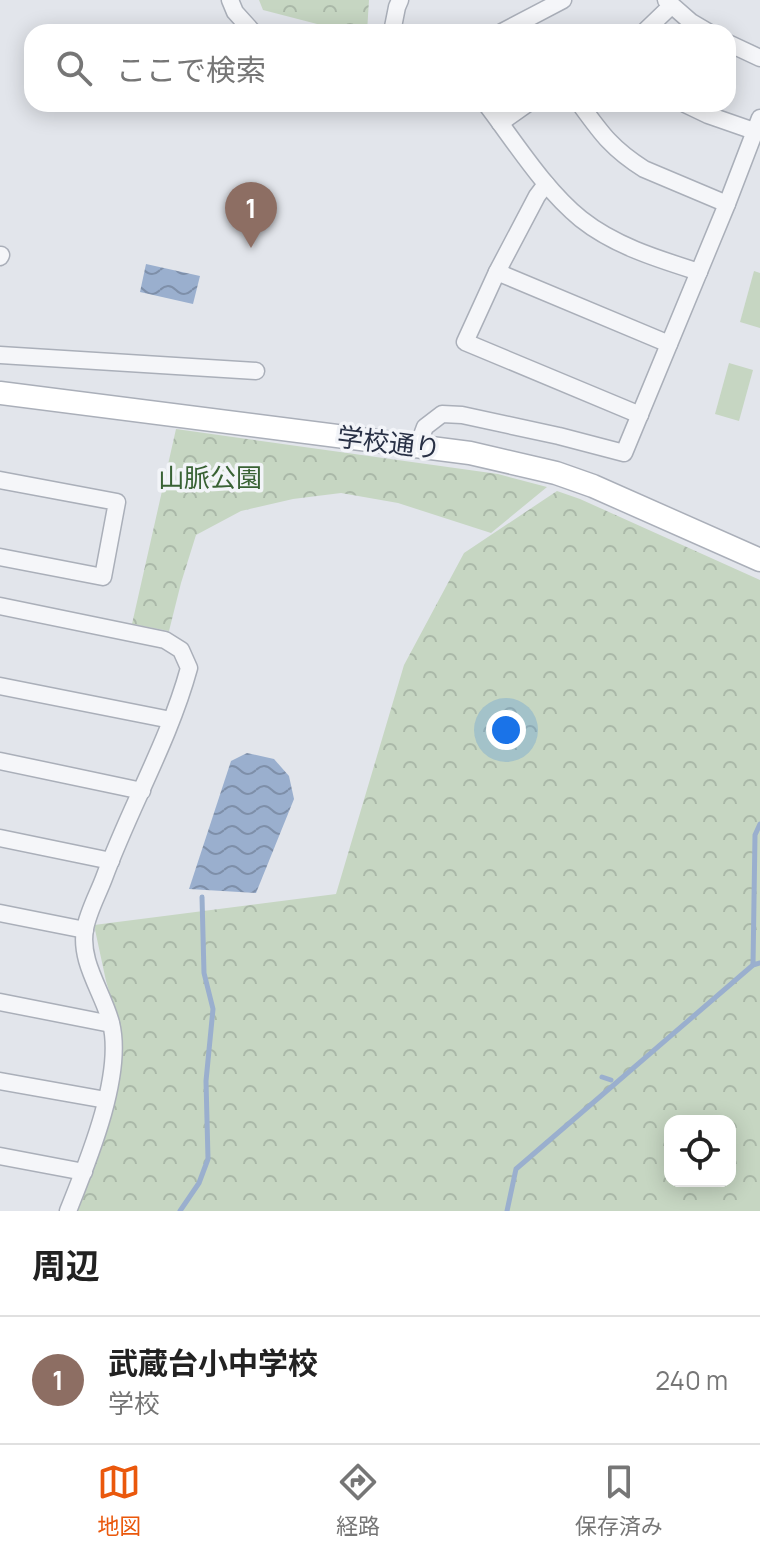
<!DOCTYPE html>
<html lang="ja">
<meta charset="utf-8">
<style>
:root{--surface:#fff;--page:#f6f6f6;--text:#222;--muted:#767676;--line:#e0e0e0;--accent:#ea580c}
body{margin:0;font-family:Manrope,"Noto Sans JP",sans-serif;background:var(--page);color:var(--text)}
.controls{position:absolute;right:24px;bottom:24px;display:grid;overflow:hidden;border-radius:16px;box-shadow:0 4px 20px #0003}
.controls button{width:72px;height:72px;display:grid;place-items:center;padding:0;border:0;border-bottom:2px solid var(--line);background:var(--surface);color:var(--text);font:40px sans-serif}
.you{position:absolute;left:506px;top:730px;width:28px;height:28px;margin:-20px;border:6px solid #fff;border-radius:50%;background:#1a73e8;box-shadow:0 0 0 12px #1a73e833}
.badge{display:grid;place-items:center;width:52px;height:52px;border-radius:50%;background:var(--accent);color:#fff;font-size:26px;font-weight:700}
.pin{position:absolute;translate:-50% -66px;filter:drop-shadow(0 2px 4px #0008)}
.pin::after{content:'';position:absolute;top:42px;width:28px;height:24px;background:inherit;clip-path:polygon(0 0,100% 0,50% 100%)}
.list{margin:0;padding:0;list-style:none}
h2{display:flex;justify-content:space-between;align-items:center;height:104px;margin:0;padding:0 32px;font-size:34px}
h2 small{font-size:26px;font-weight:400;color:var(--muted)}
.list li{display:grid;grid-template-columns:52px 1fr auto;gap:24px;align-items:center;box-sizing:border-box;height:128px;padding:0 32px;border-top:2px solid var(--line)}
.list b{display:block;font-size:30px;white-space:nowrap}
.list p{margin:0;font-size:26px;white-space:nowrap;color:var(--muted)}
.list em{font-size:26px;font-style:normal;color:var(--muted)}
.icon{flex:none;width:44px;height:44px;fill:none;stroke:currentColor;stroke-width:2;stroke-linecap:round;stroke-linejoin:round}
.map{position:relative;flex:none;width:760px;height:1211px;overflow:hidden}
.search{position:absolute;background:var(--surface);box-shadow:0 4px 20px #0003;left:24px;right:24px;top:24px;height:88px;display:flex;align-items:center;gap:20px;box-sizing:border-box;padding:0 28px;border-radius:24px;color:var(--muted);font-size:30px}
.sheet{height:232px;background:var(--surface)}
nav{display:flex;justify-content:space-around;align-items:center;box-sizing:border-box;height:112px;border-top:2px solid var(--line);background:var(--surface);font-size:22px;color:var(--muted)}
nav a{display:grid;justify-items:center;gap:4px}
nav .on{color:var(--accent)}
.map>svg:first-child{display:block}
.forest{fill:url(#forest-crowns);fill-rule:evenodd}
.garden{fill:#c6d6c2}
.water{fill:url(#water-waves)}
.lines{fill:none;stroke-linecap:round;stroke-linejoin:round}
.stream{stroke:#9aafce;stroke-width:5}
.street-casing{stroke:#aaafb9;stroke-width:19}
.secondary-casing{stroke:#aaafb9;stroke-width:25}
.street{stroke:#f5f6f9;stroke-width:16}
.secondary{stroke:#fff;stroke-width:22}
.labels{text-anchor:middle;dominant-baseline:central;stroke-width:7;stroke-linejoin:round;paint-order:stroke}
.street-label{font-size:26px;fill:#283045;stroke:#f2f4f8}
.park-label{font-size:26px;fill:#396234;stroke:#f2f4f8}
</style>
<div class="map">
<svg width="760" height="1211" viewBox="0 0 760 1211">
<defs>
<pattern id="forest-crowns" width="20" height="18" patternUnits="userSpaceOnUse" patternTransform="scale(2)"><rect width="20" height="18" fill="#c6d6c2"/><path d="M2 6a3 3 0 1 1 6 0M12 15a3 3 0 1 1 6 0" fill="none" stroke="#aab8a8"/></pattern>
<pattern id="water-waves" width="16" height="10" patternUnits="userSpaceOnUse" patternTransform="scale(2)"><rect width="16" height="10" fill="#9aafce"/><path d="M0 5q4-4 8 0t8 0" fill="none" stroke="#7e8fa9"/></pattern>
</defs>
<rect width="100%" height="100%" fill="#e2e5eb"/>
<g class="forest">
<path d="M 259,0 L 369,0 L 367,32 L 348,32 L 263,10 Z"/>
<path d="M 176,429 L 498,474 L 547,487 L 491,533 L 398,503 L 341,493 L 293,499 L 241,511 L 196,535 L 181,583 L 169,631 L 132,624 Z"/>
<path d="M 557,491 L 580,499 L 760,580 L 760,1211 L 76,1211 L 92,1174 L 120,1059 L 120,1027 L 106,981 L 94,925 L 336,894 L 404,665 L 464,553 ZM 670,1121 L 730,1121 L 730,1181 L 670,1181 Z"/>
</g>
<g class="garden">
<path d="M 754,271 L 760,273 L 760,328 L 740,322 Z"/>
<path d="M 729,363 L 753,370 L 739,421 L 715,414 Z"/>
</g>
<g class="water">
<path d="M 146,264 L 200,276 L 193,304 L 140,292 Z"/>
<path d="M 247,753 L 274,759 L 289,776 L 294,799 L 256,893 L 189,889 L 231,761 Z"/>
</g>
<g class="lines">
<g class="stream">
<path d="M 753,965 L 755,835 L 760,824"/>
<path d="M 602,1077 L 611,1080"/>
<path d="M 180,1211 L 199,1183 L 208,1159 L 206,1081 L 213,1009 L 204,973 L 202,897"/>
<path d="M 507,1211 L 516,1169 L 753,965 L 760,963"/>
</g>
<g class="street-casing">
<g id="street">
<path d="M 230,0 L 235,12 L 253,32"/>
<path d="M 666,0 L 691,22 L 708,32"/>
<path d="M 392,32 L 397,7 L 400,0"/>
<path d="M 502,32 L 563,0"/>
<path d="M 644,32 L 671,6"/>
<path d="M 728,43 L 760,58"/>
<path d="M 486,104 C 515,142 544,189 581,219 C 615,246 658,259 699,272"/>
<path d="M 580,104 C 601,133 612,149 644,169 L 727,204"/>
<path d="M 685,104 L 708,115 L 754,131"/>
<path d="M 500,123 L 527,104"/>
<path d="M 546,184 L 537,196 L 497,272 L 465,342 L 640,415"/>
<path d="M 0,257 L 1,255"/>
<path d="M 497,272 L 669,344"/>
<path d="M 0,355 L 256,371"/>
<path d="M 418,446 L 425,427 L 442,414 L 462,415 L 559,436 L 624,453 L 727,204 L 760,118"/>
<path d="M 0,480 L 117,502 L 103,577 L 0,557"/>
<path d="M 0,606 L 165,640 L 181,650 L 189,668 C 169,741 130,807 104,878 C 98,894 88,912 85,929 C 79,962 103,992 111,1023 C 124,1075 88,1161 68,1211"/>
<path d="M 0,686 L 171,720"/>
<path d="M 0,761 L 142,791"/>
<path d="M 0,838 L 111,861"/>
<path d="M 0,913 L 85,930"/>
<path d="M 0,1002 L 111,1024"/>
<path d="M 0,1081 L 106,1100"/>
<path d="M 0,1156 L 84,1172"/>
</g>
</g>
<g class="secondary-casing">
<path id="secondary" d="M 0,393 L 470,453 L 556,473 L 593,486 L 760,560"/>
</g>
<use href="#street" class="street"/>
<use href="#secondary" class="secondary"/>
</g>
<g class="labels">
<g class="street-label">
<text transform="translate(389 442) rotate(7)">学校通り</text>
</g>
<g class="park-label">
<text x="210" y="477">山脈公園</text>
</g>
</g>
</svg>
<div class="controls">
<button><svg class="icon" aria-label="locate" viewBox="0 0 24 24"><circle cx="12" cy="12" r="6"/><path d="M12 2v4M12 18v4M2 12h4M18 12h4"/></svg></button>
</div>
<div class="you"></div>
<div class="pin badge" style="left:251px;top:248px;background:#8d6e63">1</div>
<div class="search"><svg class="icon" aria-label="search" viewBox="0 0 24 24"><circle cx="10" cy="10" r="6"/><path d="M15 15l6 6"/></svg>ここで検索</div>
</div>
<section class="sheet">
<h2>周辺<small></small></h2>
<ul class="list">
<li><span class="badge" style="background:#8d6e63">1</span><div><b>武蔵台小中学校</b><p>学校</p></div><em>240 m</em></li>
</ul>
</section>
<nav>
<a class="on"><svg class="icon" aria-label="map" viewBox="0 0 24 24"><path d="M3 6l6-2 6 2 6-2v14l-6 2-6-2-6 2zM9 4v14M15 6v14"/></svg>地図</a>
<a><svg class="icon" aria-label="directions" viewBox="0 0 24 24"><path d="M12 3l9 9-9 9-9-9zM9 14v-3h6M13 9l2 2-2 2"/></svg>経路</a>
<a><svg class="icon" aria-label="saved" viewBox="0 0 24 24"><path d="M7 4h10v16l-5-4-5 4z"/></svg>保存済み</a>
</nav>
